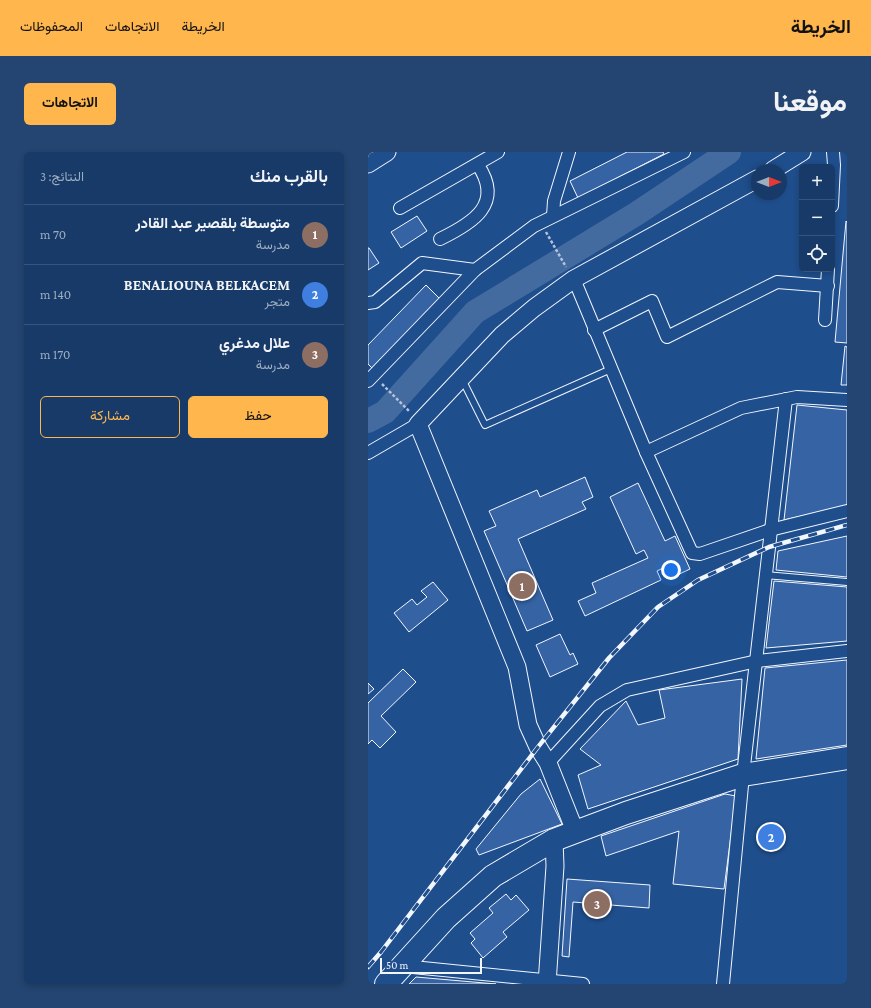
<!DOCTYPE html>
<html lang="ar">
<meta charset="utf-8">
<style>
:root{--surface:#173a69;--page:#244571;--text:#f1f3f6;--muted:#9eadc0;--line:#36547d;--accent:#ffb74d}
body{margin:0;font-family:"Crimson Pro",Vazirmatn,serif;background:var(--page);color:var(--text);direction:rtl}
.controls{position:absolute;right:12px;top:12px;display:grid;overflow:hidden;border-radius:6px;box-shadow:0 2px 6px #0003}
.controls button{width:36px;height:36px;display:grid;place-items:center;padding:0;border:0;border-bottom:1px solid var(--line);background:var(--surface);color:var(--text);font:20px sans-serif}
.compass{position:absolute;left:383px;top:12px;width:36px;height:36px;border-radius:50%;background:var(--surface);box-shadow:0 2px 6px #0003;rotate:90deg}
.scale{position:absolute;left:12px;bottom:10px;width:102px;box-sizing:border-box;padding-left:4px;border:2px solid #f2f6ff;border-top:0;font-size:11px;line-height:14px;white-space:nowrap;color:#f2f6ff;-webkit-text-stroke:3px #1f4e8c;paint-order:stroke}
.you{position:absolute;left:303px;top:418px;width:14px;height:14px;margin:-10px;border:3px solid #fff;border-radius:50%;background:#1a73e8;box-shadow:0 0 0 6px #1a73e833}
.badge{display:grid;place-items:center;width:26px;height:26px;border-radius:50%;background:var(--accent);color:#fff;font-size:13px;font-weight:700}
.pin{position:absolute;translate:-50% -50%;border:2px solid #fff;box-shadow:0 1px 4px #0006}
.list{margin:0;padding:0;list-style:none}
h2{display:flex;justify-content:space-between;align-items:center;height:52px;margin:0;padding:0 16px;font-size:17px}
h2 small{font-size:13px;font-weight:400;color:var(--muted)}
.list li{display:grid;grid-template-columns:26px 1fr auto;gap:12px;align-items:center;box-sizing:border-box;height:60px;padding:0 16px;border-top:1px solid var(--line)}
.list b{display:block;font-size:15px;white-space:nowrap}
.list p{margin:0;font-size:13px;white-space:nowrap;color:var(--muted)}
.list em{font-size:13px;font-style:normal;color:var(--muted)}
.actions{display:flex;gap:8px;padding:12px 16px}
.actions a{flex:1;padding:9px 0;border:1px solid var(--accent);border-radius:6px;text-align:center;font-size:14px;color:var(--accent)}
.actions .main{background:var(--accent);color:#111}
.icon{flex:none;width:22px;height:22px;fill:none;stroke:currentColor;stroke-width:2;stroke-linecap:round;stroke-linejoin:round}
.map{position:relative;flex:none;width:479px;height:832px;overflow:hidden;direction:ltr;border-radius:6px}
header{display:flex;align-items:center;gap:24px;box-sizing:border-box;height:56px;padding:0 20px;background:var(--accent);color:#111}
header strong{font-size:19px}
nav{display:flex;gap:22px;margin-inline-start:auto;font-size:14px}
.intro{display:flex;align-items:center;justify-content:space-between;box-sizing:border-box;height:96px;padding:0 24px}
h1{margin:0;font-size:28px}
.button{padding:10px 18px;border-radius:6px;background:var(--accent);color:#111;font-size:14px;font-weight:700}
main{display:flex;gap:24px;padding:0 24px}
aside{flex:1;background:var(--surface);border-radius:6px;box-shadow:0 2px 6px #0003}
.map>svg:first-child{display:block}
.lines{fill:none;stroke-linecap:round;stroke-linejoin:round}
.river{stroke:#446ba0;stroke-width:24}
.building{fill:#3563a3;stroke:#f2f6ff}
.lane-casing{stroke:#f2f6ff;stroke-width:8}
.street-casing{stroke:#f2f6ff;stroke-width:14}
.secondary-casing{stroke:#f2f6ff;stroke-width:19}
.highway-casing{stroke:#f2f6ff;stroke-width:24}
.path{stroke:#b3c4dc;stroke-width:2.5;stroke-dasharray:3 2;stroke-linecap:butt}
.lane{stroke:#1f4e8c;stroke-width:6}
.street{stroke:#1f4e8c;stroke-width:12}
.secondary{stroke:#1f4e8c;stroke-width:17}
.highway{stroke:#1f4e8c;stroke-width:22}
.rail-casing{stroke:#f2f6ff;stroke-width:4.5}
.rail{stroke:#1f4e8c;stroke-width:3;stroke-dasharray:9;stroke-linecap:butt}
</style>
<header>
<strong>الخريطة</strong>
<nav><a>الخريطة</a><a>الاتجاهات</a><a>المحفوظات</a></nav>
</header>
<div class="intro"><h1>موقعنا</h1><a class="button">الاتجاهات</a></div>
<main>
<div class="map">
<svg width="479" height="832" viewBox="0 0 479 832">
<rect width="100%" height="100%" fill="#1f4e8c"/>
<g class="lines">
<path class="river" d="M 0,269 L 17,260 L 107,160 L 268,62 L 361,0"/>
</g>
<g class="building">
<path d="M 259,0 L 295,0 L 296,2 L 210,46 L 202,29 Z"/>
<path d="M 49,64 L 59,79 L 33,96 L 23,80 Z"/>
<path d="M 478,69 L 479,70 L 479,191 L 467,190 Z"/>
<path d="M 0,96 L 1,96 L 11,111 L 0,118 Z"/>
<path d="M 58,133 L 72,147 L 4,216 L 0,212 L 0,193 Z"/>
<path d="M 477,194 L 479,195 L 479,233 L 473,233 Z"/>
<path d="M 429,253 L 479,258 L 479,354 L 416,368 Z"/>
<path d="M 217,325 L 225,345 L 214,350 L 218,357 L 150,387 L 185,468 L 159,479 L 116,379 L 128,374 L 121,359 L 169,338 L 172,345 Z"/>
<path d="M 270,331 L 297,389 L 307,384 L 322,417 L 303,426 L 297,415 L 289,419 L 293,428 L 217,464 L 210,449 L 228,441 L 224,431 L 280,406 L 276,398 L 268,402 L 242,345 Z"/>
<path d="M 479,384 L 479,425 L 408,418 L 410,399 Z"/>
<path d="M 406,429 L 479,435 L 479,489 L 398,496 Z"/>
<path d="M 65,430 L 80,448 L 41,480 L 26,461 L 44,447 L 49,453 L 59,445 L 53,439 Z"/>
<path d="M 192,482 L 202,503 L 205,501 L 210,512 L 182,525 L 168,493 Z"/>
<path d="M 479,508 L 479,593 L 388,607 L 397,516 Z"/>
<path d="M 35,517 L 48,530 L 13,564 L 28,580 L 12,596 L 4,588 L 0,592 L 0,551 Z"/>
<path d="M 374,527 L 370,607 L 220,657 L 210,623 L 233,613 L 212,597 L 258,549 L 270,573 L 297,566 L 291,538 Z"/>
<path d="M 0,531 L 6,537 L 0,542 Z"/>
<path d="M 172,627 L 194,672 L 111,703 L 108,697 L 153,642 Z"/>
<path d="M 357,642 L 368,644 L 356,737 L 305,732 L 311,679 L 238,704 L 233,684 Z"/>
<path d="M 199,727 L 282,733 L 281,756 L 205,750 L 201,805 L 194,804 Z"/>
<path d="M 138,742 L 143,748 L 148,743 L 161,758 L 135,780 L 139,785 L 115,806 L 103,791 L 107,787 L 102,781 L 125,761 L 121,756 Z"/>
<path d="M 48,825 L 128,832 L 41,832 Z"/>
</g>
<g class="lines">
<g class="lane-casing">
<g id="lane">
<path d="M 94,227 L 117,273 L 243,217"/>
<path d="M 397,423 L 479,430"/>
</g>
</g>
<g class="street-casing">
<g id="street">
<path d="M 464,54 L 466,13 L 465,0"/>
<path d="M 32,56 L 130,0"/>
<path d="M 185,64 L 186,49 L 201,0"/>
<path d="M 72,87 C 105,71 136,52 110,13"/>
<path d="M 206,127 L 278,300 L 324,401 L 332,402 L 402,378 L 479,359"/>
<path d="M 0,151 L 7,150 L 54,111 L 107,118"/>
<path d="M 457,168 L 460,117"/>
<path d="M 226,178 L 284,149 L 299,185 L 409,130 L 460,134"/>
<path d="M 0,229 L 107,118 L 166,74 L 316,0"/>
<path d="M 278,300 L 373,256 L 429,245 L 479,248"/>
<path d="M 0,301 L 50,272"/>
<path d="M 180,611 L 232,554 L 259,538 L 389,509 L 479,499"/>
<path d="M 35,814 L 215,832"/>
<path d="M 355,832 L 375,623 L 418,247"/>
</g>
</g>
<g class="secondary-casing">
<g id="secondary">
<path d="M 0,12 L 19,0"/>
<path d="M 405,18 L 434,0"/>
<path d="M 207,679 L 180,611 L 170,595 L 160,573 L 149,515 L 50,272 L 134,183 L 166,156 L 206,127 L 389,27"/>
<path d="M 179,832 L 187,714 L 186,688"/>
</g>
</g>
<g class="highway-casing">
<path id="highway" d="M 18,832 L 78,766 L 125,724 L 186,688 L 258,661 L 375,623 L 479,606"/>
</g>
<g class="path">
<path d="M 178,80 L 198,115"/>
<path d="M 14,232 L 42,260"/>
</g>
<use href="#lane" class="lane"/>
<use href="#street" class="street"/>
<use href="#secondary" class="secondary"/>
<use href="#highway" class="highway"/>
<g class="rail-casing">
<path id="rail" d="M 0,815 L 13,800 L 170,595 L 241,506 L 290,455 L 330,428 L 401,395 L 479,373"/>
</g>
<use href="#rail" class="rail"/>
</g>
</svg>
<div class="controls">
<button>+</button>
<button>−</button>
<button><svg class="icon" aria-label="locate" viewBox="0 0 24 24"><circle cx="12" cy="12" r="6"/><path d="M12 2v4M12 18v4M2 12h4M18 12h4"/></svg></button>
</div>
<svg class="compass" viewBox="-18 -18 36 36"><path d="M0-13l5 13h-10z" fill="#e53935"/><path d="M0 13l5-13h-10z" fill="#9eadc0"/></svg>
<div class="scale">50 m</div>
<div class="you"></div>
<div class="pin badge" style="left:154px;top:434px;background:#8d6e63">1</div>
<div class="pin badge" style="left:403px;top:685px;background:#3f7fe0">2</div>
<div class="pin badge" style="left:229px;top:752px;background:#8d6e63">3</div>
</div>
<aside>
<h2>بالقرب منك<small>النتائج: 3</small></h2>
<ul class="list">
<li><span class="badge" style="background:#8d6e63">1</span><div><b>متوسطة بلقصير عبد القادر</b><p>مدرسة</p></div><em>70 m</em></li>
<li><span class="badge" style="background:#3f7fe0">2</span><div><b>BENALIOUNA BELKACEM</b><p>متجر</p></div><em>140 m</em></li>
<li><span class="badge" style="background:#8d6e63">3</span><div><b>علال مدغري</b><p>مدرسة</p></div><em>170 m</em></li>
</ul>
<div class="actions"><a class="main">حفظ</a><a>مشاركة</a></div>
</aside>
</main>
